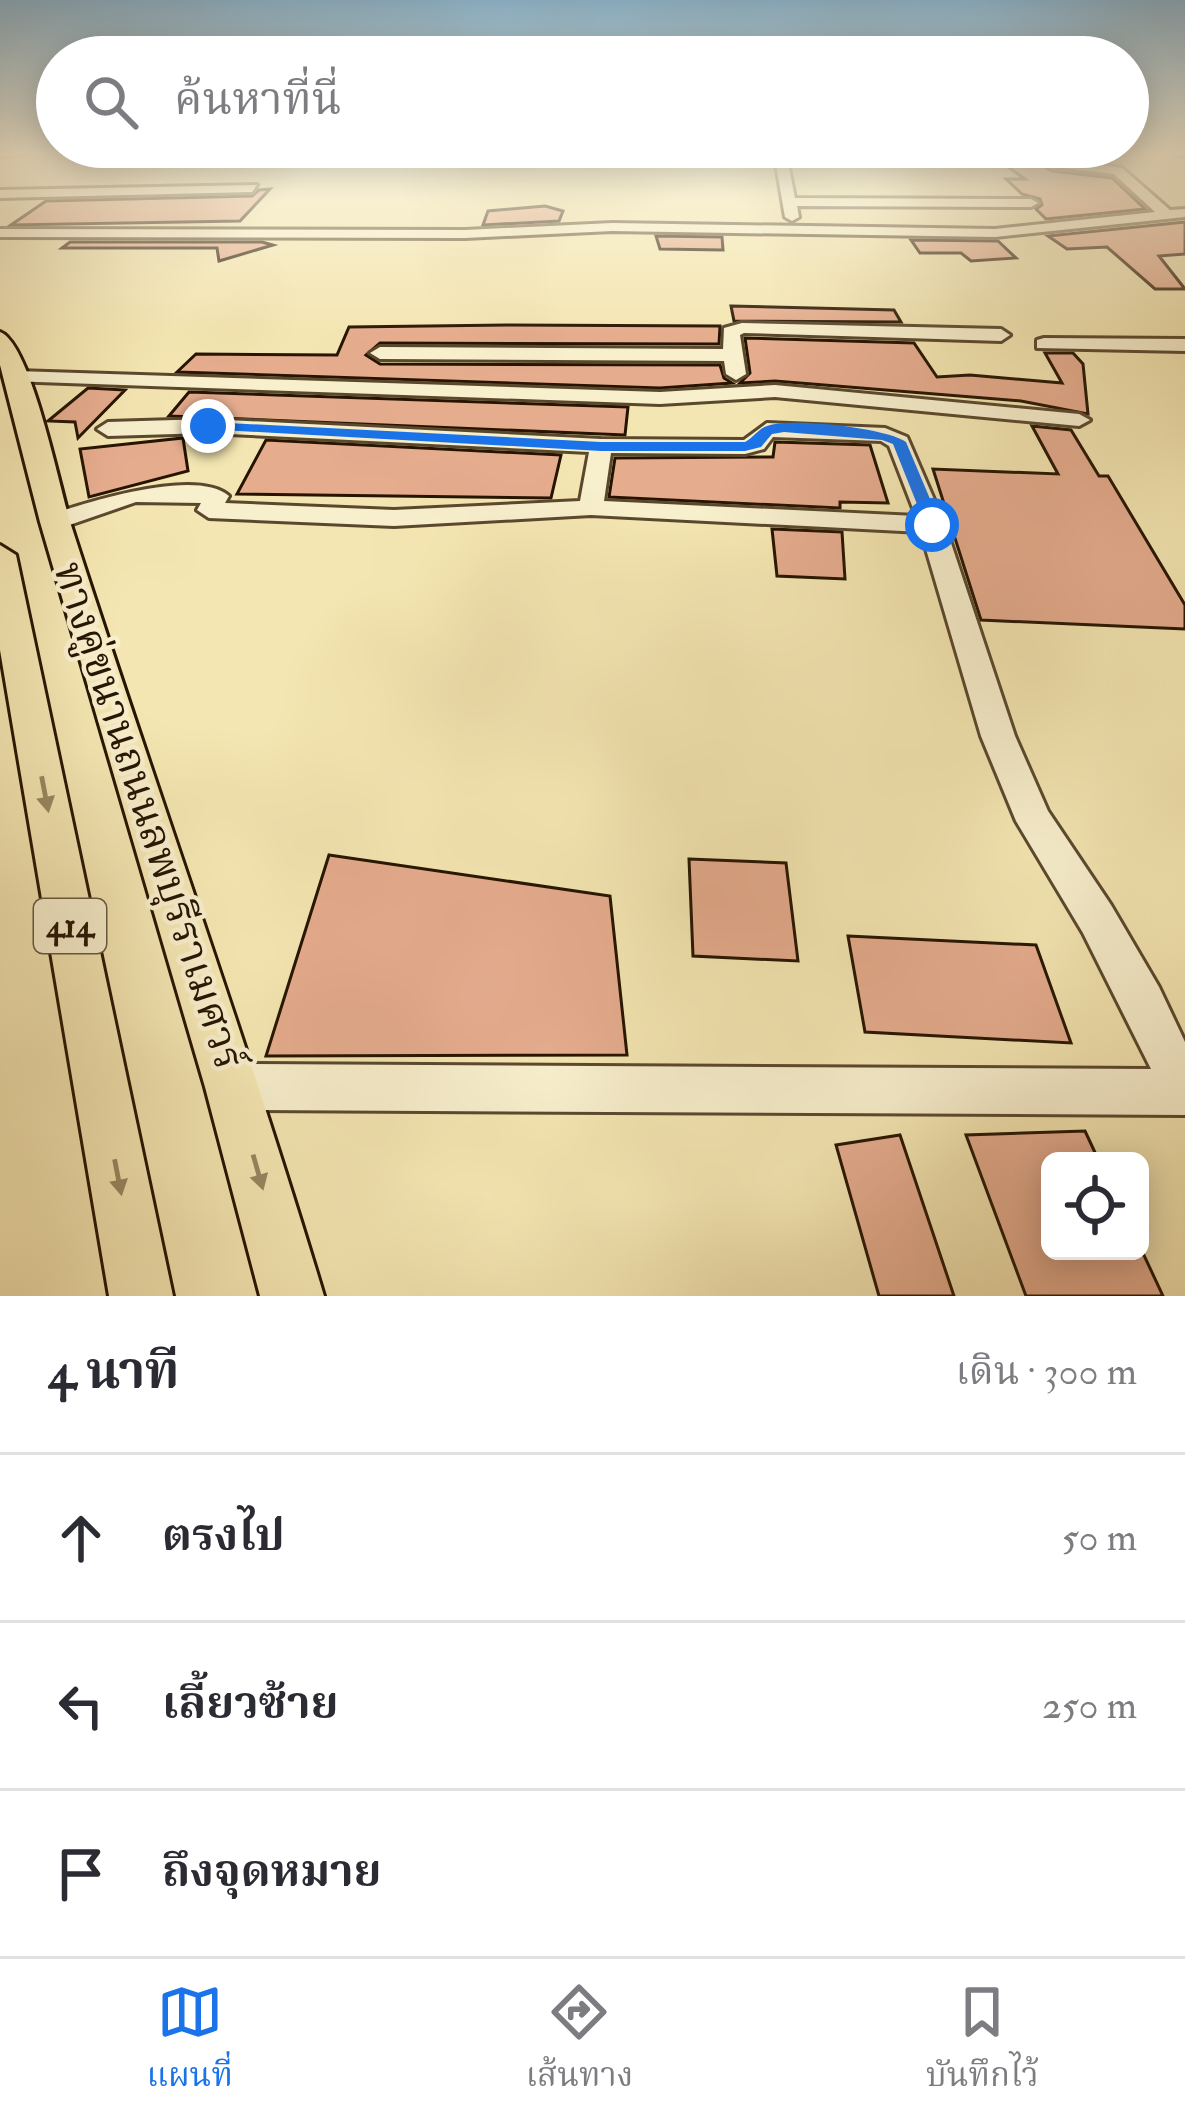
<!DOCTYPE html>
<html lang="th">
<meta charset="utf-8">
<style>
:root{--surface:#fff;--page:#f7f7f7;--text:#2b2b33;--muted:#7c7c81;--line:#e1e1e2;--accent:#1a73e8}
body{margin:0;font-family:"IM FELL Double Pica","Noto Serif Thai",serif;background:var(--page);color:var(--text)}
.controls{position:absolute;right:36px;bottom:36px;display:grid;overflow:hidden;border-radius:18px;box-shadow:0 6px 30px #0003}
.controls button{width:108px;height:108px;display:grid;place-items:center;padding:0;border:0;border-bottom:3px solid var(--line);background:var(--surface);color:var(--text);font:60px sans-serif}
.stop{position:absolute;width:36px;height:36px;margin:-27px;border:9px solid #1a73e8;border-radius:50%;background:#fff}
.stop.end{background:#1a73e8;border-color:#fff;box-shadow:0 3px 12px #0008}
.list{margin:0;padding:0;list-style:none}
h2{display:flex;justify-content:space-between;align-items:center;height:156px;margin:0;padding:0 48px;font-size:51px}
h2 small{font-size:39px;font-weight:400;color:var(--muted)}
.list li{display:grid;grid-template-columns:78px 1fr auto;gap:36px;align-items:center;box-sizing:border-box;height:168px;padding:0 48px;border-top:3px solid var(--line)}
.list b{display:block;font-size:45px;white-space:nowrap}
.list em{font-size:39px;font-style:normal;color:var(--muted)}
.icon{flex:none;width:66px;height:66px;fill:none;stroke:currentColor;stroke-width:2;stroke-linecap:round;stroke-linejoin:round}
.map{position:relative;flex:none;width:1185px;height:1296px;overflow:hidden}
.search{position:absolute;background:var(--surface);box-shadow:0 6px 30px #0003;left:36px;right:36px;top:36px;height:132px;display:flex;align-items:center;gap:30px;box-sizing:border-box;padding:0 42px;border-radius:66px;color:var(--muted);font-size:45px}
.sheet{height:660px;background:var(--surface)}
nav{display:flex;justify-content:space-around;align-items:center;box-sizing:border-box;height:168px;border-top:3px solid var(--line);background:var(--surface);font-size:33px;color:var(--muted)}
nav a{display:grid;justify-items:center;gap:6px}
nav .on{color:var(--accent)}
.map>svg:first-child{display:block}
.building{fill:#e5ac8e;stroke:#261401;stroke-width:3}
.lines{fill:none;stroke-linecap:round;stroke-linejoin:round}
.minor-casing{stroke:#5a482d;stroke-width:6}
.major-casing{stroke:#261401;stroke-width:6}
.minor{fill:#f8efcd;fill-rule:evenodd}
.major{fill:#f4e6b2;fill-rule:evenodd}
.oneway{fill:#978862}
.route{fill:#1a73e8}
.labels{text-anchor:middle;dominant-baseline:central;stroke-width:9;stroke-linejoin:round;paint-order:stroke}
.shield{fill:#f8efcd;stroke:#65563e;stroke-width:3}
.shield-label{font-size:33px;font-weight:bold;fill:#261401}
.near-street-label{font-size:42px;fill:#261401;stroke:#f8efcd}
</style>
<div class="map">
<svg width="1185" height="1296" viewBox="0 0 1185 1296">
<rect width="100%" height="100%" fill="#f4e6b2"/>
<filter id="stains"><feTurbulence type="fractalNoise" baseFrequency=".00167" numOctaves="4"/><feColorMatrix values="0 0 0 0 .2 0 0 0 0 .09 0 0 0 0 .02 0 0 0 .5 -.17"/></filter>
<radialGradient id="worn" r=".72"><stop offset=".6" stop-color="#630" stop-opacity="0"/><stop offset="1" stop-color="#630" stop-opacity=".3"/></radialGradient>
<g class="building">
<path d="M 988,153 L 1020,153 L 1052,171 L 1112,178 L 1145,209 L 1046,219 L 1036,209 L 1042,205 L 1040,199 L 1022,194 L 1006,179 L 1025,179 Z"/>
<path d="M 270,189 L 240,221 L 11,225 L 46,201 L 252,196 L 259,190 Z"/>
<path d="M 545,206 L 563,211 L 559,221 L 483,225 L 488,211 Z"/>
<path d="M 1185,222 L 1185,254 L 1159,256 L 1185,289 L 1155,289 L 1107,247 L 1067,249 L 1048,236 Z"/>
<path d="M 656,236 L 722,237 L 723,250 L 660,249 Z"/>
<path d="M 911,240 L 998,241 L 1016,258 L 971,261 L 961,253 L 920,253 Z"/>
<path d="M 70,242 L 262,242 L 273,245 L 219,261 L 217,248 L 62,248 Z"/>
<path d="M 731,306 L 894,310 L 901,322 L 734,321 Z"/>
<path d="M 507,325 L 720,326 L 719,344 L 380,343 L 366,355 L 380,364 L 720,365 L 724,378 L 732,383 L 660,388 L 177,372 L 196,354 L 337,355 L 349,327 Z"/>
<path d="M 745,338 L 914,343 L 937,377 L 970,375 L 1062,383 L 1045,353 L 1073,353 L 1083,364 L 1088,414 L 1021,401 L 775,381 L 740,383 L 750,373 Z"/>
<path d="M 88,388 L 125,390 L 78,438 L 75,422 L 48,421 Z"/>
<path d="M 189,392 L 628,407 L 625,435 L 169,416 Z"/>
<path d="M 1032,426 L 1071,430 L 1099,476 L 1108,476 L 1185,605 L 1185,629 L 981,620 L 933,469 L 1058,474 Z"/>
<path d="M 183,438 L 188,471 L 89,497 L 80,449 Z"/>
<path d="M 266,440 L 561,455 L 551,498 L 237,494 Z"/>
<path d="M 775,442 L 870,445 L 888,503 L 840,502 L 840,508 L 609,497 L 615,458 L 773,457 Z"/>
<path d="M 772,529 L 842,532 L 845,579 L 777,576 Z"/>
<path d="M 329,855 L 610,896 L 627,1055 L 266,1056 Z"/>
<path d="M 689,859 L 786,863 L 798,961 L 693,956 Z"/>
<path d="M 848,936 L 1036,945 L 1071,1043 L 865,1032 Z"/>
<path d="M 1085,1131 L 1099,1161 L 1050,1161 L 1050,1251 L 1142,1251 L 1163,1296 L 1026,1296 L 966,1135 Z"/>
<path d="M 900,1135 L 954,1296 L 879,1296 L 836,1145 Z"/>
</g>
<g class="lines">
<g class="minor-casing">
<g id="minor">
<path d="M 0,153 L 29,153 L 0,157 Z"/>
<path d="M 774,153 L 786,153 L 795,198 L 1031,199 L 1038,203 L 1031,207 L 797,206 L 799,217 L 792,221 L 785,217 Z"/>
<path d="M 1024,153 L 1122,168 L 1170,210 L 1185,209 L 1185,217 L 995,237 L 612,231 L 465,238 L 0,237 L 0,229 L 465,230 L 612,223 L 995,229 L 1155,212 L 1114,174 L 1053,167 Z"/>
<path d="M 1175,153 L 1185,153 L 1185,156 L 1177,155 Z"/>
<path d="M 257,185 L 252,192 L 0,198 L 0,190 Z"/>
<path d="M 742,323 L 1001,329 L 1010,335 L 1001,341 L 744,333 L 740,335 L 746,374 L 736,380 L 726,374 L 724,361 L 380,359 L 370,353 L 380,347 L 723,349 L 724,328 Z"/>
<path d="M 1044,338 L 1185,339 L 1185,351 L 1037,348 L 1037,340 Z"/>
<path d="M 17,371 L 660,392 L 775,385 L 1079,414 L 1090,420 L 1079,426 L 775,397 L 660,404 L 10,381 L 7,377 Z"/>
<path d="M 209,419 L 601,439 L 744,440 L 767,423 L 885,428 L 907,437 L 945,525 L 1015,736 L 1048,811 L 1111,905 L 1159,987 L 1185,1042 L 1185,1115 L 233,1110 L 217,1103 L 210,1087 L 217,1071 L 233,1064 L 1151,1069 L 1083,933 L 1016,821 L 981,736 L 921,532 L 591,515 L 394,526 L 209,518 L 197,510 L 201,503 L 136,502 L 55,530 L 42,522 L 46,516 C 85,503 196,467 229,496 L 225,503 L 394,510 L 580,501 L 589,452 L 209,433 L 108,436 L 97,429 L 108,422 ZM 773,437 L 881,441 L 889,446 L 916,516 L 604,501 L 611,453 L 745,454 L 764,449 Z"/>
</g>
</g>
<g class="major-casing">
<g id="major">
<path d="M 0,332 C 31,343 60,490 71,525 C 154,783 246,1037 324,1296 L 260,1296 L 205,1087 L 40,522 L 0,365 Z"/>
<path d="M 0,545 L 16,555 L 173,1296 L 109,1296 L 0,650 Z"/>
</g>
</g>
<use href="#minor" class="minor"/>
<use href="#major" class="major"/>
</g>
<defs><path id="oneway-solid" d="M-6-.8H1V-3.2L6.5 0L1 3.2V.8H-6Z" transform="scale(3)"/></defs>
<g class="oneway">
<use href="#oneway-solid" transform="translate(45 794) rotate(79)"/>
<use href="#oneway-solid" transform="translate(258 1172) rotate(74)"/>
<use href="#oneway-solid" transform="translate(118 1177) rotate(79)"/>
</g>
<linearGradient id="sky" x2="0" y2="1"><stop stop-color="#8bb8d4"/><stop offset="0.46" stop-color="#faf4dc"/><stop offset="1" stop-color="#faf4dc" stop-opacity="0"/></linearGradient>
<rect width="1185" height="334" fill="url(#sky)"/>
<path class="route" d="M 208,422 L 601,442 L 745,442 C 753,438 758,429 767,426 C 790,417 887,428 906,442 L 941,525 L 927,529 L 893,444 L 882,440 L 784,432 L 772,434 L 761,447 L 745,451 L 601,451 L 204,429 Z"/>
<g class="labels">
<rect class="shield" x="34" y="899" width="72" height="54" rx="9"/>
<g class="shield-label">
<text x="70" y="926">414</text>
</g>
<g class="near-street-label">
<text transform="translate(148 816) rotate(72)">ทางคู่ขนานถนนลพบุรีราเมศวร์</text>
</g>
</g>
<rect width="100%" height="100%" filter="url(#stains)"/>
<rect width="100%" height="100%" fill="url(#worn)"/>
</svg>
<div class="controls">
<button><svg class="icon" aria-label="locate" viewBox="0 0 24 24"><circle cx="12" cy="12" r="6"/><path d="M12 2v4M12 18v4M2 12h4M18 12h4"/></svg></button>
</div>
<div class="stop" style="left:932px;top:525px"></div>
<div class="stop end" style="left:208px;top:426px"></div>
<div class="search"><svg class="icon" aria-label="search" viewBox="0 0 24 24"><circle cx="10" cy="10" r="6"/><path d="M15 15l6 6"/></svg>ค้นหาที่นี่</div>
</div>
<section class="sheet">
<h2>4 นาที<small>เดิน · 300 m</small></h2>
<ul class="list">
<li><svg class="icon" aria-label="ahead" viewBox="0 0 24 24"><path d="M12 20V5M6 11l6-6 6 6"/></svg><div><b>ตรงไป</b></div><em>50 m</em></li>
<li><svg class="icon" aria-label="left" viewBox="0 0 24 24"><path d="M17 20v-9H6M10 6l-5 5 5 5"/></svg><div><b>เลี้ยวซ้าย</b></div><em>250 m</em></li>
<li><svg class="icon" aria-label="arrive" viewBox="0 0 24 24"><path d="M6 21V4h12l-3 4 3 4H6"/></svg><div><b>ถึงจุดหมาย</b></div></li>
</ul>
</section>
<nav>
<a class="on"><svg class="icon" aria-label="map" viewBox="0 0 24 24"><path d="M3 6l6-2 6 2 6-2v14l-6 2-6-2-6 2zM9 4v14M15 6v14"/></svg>แผนที่</a>
<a><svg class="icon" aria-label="directions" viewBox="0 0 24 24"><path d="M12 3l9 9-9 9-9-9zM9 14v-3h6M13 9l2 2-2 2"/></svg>เส้นทาง</a>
<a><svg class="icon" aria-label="saved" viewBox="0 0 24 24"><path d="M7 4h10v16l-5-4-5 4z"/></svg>บันทึกไว้</a>
</nav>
